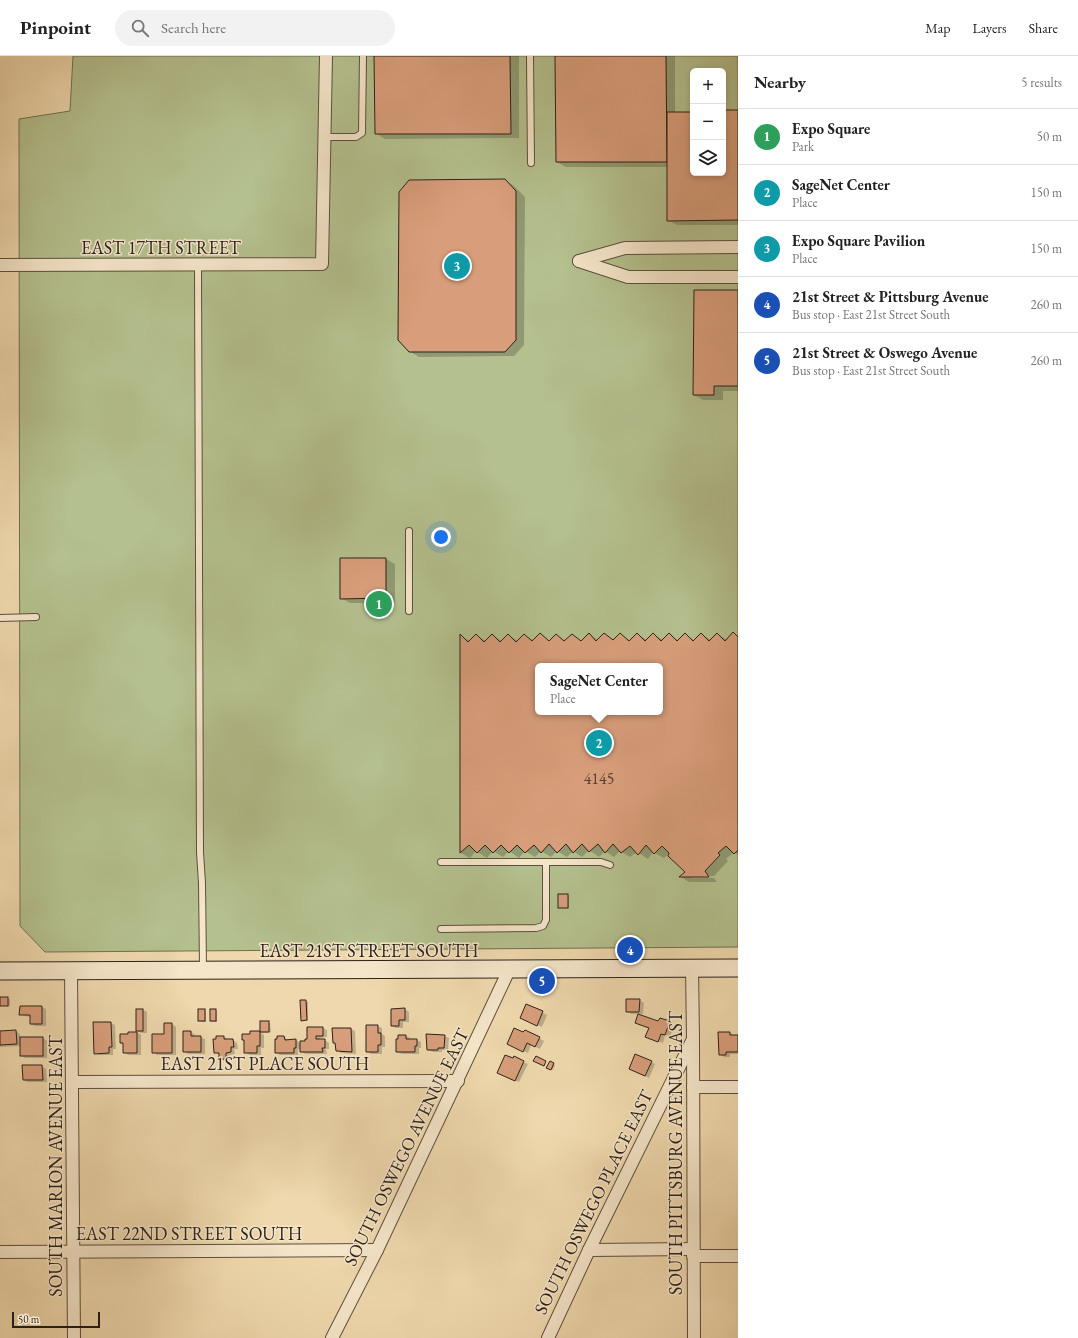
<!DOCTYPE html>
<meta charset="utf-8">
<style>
:root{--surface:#fff;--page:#f2f2f2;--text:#222;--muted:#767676;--line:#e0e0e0;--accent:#ea580c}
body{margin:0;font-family:"EB Garamond",serif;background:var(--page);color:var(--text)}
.controls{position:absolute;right:12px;top:12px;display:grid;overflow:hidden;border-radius:6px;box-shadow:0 2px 6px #0003}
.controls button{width:36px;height:36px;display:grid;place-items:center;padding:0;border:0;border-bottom:1px solid var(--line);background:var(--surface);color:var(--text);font:20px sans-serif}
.scale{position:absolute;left:12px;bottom:10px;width:88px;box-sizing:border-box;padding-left:4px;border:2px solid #2c2119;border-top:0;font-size:11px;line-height:14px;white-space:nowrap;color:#2c2119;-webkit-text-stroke:3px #f5e6ca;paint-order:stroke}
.you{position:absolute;left:441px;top:481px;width:14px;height:14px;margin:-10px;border:3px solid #fff;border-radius:50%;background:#1a73e8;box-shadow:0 0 0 6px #1a73e833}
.badge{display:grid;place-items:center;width:26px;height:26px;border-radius:50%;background:var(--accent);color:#fff;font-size:13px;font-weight:700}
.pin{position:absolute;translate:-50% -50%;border:2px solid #fff;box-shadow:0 1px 4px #0006}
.popup{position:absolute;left:535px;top:607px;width:128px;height:52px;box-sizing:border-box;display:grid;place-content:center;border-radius:6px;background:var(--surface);filter:drop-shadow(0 1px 3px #0005);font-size:13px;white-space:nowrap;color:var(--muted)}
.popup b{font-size:15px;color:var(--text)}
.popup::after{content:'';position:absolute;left:50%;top:100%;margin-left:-8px;border:8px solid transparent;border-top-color:var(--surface)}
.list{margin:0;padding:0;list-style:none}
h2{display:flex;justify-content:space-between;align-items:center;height:52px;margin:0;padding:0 16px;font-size:17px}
h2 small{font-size:13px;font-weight:400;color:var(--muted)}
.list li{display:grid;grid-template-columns:26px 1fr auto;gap:12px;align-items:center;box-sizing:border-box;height:56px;padding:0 16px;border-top:1px solid var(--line)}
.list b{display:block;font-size:15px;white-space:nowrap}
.list p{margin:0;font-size:13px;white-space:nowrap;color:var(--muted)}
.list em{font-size:13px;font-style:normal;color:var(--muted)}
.icon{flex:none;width:22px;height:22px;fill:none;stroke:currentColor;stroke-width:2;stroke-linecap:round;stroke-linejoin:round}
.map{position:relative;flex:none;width:738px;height:1282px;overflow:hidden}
header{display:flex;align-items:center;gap:24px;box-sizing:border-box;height:56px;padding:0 20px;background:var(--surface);border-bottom:1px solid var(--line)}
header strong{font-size:19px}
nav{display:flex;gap:22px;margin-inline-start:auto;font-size:14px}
.search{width:280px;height:36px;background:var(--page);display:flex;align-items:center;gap:10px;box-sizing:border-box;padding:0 14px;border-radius:22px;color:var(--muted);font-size:15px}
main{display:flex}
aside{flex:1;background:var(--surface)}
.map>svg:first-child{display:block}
.green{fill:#b4c08e;stroke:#707054;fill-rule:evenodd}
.shadow{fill:#0003;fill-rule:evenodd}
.building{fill:#d89e7b;stroke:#2c2119;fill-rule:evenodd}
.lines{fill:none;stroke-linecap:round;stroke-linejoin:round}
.service-casing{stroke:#5d4f3e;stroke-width:8}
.minor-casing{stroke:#5d4f3e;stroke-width:14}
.secondary-casing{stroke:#2c2119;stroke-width:19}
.service{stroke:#f5e6ca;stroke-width:6}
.minor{stroke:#f5e6ca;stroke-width:12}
.secondary{stroke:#f5e6ca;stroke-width:17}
.labels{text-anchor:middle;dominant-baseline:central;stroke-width:3;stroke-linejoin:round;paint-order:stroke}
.number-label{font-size:16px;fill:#574032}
.street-label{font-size:18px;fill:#2c2119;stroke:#f5e6ca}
</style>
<header>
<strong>Pinpoint</strong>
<div class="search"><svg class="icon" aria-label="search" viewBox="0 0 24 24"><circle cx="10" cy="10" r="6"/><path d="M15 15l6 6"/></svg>Search here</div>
<nav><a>Map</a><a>Layers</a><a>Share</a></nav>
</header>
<main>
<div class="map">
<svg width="738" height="1282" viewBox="0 0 738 1282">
<rect width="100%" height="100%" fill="#efd8ad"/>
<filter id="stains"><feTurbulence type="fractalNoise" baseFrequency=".005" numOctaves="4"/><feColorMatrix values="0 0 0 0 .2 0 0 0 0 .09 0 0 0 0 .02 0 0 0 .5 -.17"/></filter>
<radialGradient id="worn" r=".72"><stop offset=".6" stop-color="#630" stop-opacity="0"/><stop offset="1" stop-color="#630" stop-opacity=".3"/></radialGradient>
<path class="green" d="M 73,0 L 738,0 L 738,891 L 45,896 L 20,870 L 19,63 L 70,55 ZM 693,15 L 723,15 L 723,117 L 693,117 ZM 538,610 L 660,610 L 660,656 L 538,656 Z"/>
<g class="shadow">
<path d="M 375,0 L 519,0 L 519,82 L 385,83 L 376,77 Z"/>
<path d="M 556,0 L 675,0 L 675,57 L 693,57 L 693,117 L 723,117 L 723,55 L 738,55 L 738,169 L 677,169 L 668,164 L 668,111 L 566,111 L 557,106 Z"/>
<path d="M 505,124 L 514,130 L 525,141 L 524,289 L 514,300 L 419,301 L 409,295 Z"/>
<path d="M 738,235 L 738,335 L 723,335 L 723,344 L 703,344 L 694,339 Z"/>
<path d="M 386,503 L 395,508 L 395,547 L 350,547 L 341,542 Z"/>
<path d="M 589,578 L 598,584 L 604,578 L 614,584 L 620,578 L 631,585 L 637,578 L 647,584 L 653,578 L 663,584 L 669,578 L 679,585 L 685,578 L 695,585 L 701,578 L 711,584 L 717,578 L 727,584 L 734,578 L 738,580 L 738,799 L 734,796 L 726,803 L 728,805 L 714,820 L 691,820 L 693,822 L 714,822 L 717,826 L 689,826 L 681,821 L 686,816 L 671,795 L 664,802 L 653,796 L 648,803 L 637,796 L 630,801 L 620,795 L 614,801 L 605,795 L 599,801 L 589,794 L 582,801 L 573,795 L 567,801 L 557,795 L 551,801 L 541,795 L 535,801 L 525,795 L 519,802 L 509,795 L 503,801 L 493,795 L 487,802 L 476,795 L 470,802 L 461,797 L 461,580 L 470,585 L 476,579 L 486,585 L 492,579 L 502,585 L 508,579 L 518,585 L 524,579 L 533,584 L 540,579 L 550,585 L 556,579 L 566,585 L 572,579 L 582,585 ZM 538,610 L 660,610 L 660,656 L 538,656 Z"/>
<path d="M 568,839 L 569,840 L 569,852 L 561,852 L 559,851 Z"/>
<path d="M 0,942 L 10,943 L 10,950 L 0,950 Z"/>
<path d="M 639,944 L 644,947 L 643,958 L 631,958 L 627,955 Z"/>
<path d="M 306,945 L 308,946 L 308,965 L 303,965 L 302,964 Z"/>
<path d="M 527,949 L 547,959 L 542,971 L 526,964 Z"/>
<path d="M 21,951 L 42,951 L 46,953 L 46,970 L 35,970 L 31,968 L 31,961 L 25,960 L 20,958 Z"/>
<path d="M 405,953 L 409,956 L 409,966 L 403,966 L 403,972 L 396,972 L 392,970 Z"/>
<path d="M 143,954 L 147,956 L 147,977 L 138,977 L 141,979 L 141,999 L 128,999 L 124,996 L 124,989 L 121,987 L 129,979 L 129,977 L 141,977 L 137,975 Z"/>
<path d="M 205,954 L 206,955 L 206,966 L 201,966 L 199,965 Z"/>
<path d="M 215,954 L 217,955 L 217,966 L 212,966 L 211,965 Z"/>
<path d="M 660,963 L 674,969 L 670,981 L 665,979 L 663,987 L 646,981 L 659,966 Z"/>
<path d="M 261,966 L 270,967 L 271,976 L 261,977 Z"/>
<path d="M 94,967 L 111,967 L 115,969 L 116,993 L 113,993 L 113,999 L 99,999 L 95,997 Z"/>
<path d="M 172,968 L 176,971 L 176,999 L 157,999 L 153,996 Z"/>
<path d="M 377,970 L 382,972 L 382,978 L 385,980 L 385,991 L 382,991 L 382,998 L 371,998 L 367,995 Z"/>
<path d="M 323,972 L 327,974 L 327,981 L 320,982 L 320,984 L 325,984 L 329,987 L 329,993 L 326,993 L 327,998 L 306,998 L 301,996 L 301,993 L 298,993 L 298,999 L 280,999 L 276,996 L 284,981 L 289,985 L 296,984 L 301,988 L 306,986 Z"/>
<path d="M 351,973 L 355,975 L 356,998 L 341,997 L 337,994 Z"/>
<path d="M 16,975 L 20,978 L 20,982 L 43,982 L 47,985 L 47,1002 L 25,1002 L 21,999 L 21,990 L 0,991 L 0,976 Z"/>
<path d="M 525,975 L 544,985 L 540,993 L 531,989 L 528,997 L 512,990 Z"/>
<path d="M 191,976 L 195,979 L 195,981 L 200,981 L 205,983 L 205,998 L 188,998 L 184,995 Z"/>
<path d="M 259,976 L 264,979 L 264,992 L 261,992 L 261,999 L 250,999 L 245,996 L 245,985 L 243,984 L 251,979 Z"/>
<path d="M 730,977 L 735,980 L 738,980 L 738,998 L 730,998 L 730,1001 L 724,1001 L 720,998 Z"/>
<path d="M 406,980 L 410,982 L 410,984 L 417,984 L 421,986 L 421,992 L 419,992 L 419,998 L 402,998 L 397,996 Z"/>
<path d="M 444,980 L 449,982 L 448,994 L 442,994 L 442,996 L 433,996 L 428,994 Z"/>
<path d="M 223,981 L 228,983 L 228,984 L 233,984 L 237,987 L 238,993 L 234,993 L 235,998 L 230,999 L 230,1005 L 225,1005 L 220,1003 L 220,999 L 215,996 Z"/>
<path d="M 513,1004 L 523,1006 L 528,1008 L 519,1026 L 503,1019 Z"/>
<path d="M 550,1006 L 555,1009 L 553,1014 L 548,1012 Z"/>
<path d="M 651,1006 L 655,1008 L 649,1022 L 634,1015 Z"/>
<path d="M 23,1010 L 42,1010 L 46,1013 L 47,1026 L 28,1026 L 24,1024 Z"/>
</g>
<g class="building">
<path d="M 374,0 L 510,0 L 511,78 L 375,78 Z"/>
<path d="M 555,0 L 666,0 L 667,106 L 556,106 Z"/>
<path d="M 723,54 L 738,54 L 738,164 L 667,165 L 667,56 L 693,56 L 693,117 L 723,117 Z"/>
<path d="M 505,123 L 516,135 L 516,284 L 505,296 L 409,296 L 398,284 L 399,136 L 409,124 Z"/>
<path d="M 694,234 L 738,234 L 738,330 L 714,330 L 714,339 L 693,339 Z"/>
<path d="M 340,502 L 386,502 L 386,542 L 340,543 Z"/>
<path d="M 733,576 L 738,581 L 738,794 L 734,798 L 726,790 L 718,797 L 720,799 L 705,815 L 709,821 L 679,821 L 685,816 L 668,800 L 669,797 L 662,790 L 654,798 L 646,789 L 638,799 L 630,790 L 621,797 L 613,788 L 605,797 L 598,788 L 589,796 L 582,788 L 573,797 L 566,788 L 557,797 L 549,788 L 541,797 L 534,789 L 525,797 L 517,789 L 509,797 L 501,789 L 493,797 L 485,789 L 477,797 L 469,789 L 460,797 L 460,578 L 468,586 L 476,578 L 484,586 L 492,578 L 500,586 L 508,578 L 516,586 L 524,578 L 532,585 L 540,577 L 549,585 L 556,578 L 564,585 L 572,578 L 581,585 L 589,577 L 596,585 L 604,577 L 613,584 L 620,577 L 629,585 L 637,577 L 645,585 L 653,577 L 661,585 L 669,577 L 677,585 L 685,577 L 693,585 L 701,577 L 709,585 L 717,577 L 725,585 ZM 538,610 L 660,610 L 660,656 L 538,656 Z"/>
<rect x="558" y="838" width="10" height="14"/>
<rect x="0" y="941" width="8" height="9"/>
<path d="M 626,943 L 640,943 L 639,956 L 626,956 Z"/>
<path d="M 300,944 L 306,944 L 307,964 L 301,965 Z"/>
<path d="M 526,948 L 543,955 L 537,970 L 520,962 Z"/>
<path d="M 20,950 L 42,950 L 42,968 L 30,968 L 30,959 L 19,959 Z"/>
<path d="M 405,952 L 405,964 L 399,964 L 399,970 L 391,970 L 391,953 Z"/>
<rect x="136" y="953" width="7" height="22"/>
<rect x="198" y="953" width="7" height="12"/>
<rect x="210" y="953" width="6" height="12"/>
<path d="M 638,958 L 658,965 L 660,962 L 670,965 L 665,979 L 661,978 L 658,986 L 645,981 L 649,972 L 635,967 Z"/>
<rect x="260" y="965" width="9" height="11"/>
<path d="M 93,966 L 111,966 L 112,991 L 109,991 L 109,997 L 94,998 Z"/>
<path d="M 164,967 L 172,967 L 172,997 L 152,997 L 152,978 L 164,978 Z"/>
<path d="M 366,969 L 378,969 L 378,977 L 381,977 L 381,989 L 378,989 L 378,996 L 366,996 Z"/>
<path d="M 307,971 L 323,971 L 323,980 L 316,980 L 316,983 L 325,983 L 325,992 L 322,992 L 323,996 L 300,996 L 300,985 L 305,985 L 305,983 L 307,983 Z"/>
<path d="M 332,972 L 351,972 L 352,996 L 336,995 L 335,987 L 333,987 Z"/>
<path d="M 514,972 L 523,976 L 525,974 L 540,981 L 535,991 L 527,987 L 523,996 L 507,988 Z"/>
<path d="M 16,974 L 17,988 L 0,989 L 0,975 Z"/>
<path d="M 183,975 L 191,975 L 191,980 L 201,980 L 201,996 L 183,996 Z"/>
<path d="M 250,975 L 260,975 L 260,990 L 257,990 L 257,997 L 244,997 L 244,984 L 242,984 L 242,978 L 250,978 Z"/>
<path d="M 128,976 L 137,976 L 137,997 L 123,997 L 123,987 L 120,987 L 120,978 L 128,978 Z"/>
<path d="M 718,976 L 730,976 L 730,979 L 738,979 L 738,996 L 726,996 L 726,999 L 719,999 Z"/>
<path d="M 426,978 L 445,979 L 444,992 L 438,992 L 438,994 L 427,994 Z"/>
<path d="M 398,979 L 406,979 L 406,983 L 417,983 L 417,990 L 415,990 L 415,996 L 396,996 L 396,983 L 398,983 Z"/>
<path d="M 216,980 L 224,980 L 224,983 L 233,983 L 234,991 L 231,991 L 231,996 L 226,997 L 226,1003 L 219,1003 L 219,997 L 214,997 L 213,983 L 216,983 Z"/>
<path d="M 277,980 L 284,980 L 285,984 L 296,983 L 296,992 L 294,992 L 294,997 L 275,997 L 275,983 L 277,983 Z"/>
<rect x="20" y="981" width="23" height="19"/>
<path d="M 635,998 L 652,1005 L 645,1020 L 629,1013 Z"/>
<path d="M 505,999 L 513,1002 L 514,1000 L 524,1005 L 515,1025 L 497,1017 Z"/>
<path d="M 536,1000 L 546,1005 L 544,1010 L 533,1005 Z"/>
<path d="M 550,1005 L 554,1007 L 551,1014 L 546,1012 Z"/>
<path d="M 22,1009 L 42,1009 L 43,1024 L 23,1024 Z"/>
</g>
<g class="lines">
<g class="service-casing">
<g id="service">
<path d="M 530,0 L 531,107"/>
<path d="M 325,81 L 356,81 L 362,77 L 363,0"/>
<path d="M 198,208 L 200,796 L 202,827 L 203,912"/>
<path d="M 409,475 L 409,555"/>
<path d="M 0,562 L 36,561"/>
<path d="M 441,806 L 601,806 L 610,809"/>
<path d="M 441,873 L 536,872 L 543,870 L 546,864 L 546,806"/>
</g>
</g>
<g class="minor-casing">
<g id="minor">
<path d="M 579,205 L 628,221 L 738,221"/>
<path d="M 579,205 L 625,192 L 738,191"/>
<path d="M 0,209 L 322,208 L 326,0"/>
<path d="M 692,912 L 693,982 L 694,1282"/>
<path d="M 71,915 L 74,1282"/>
<path d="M 72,1026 L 458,1025"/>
<path d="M 693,1031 L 738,1031"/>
<path d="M 589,1194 L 693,1193"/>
<path d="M 0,1196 L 377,1194"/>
<path d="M 693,1200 L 738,1200"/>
<path d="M 332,1282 L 377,1194 L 509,914"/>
<path d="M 548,1282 L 589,1194 L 692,985"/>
</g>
</g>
<g class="secondary-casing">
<path id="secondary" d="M 0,915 L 738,912"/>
</g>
<use href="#service" class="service"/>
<use href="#minor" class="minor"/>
<use href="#secondary" class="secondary"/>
</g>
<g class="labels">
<g class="number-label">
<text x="599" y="722">4145</text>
</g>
<g class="street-label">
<text x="161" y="191">EAST 17TH STREET</text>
<text x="369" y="894">EAST 21ST STREET SOUTH</text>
<text x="265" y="1007">EAST 21ST PLACE SOUTH</text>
<text transform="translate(406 1091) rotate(-64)">SOUTH OSWEGO AVENUE EAST</text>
<text transform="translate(675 1097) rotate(-90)">SOUTH PITTSBURG AVENUE EAST</text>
<text transform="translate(55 1110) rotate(-90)">SOUTH MARION AVENUE EAST</text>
<text transform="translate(593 1146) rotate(-64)">SOUTH OSWEGO PLACE EAST</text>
<text x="189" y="1177">EAST 22ND STREET SOUTH</text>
</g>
</g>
<rect width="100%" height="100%" filter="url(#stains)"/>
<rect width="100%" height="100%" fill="url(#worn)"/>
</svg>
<div class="controls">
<button>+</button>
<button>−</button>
<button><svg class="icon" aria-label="layers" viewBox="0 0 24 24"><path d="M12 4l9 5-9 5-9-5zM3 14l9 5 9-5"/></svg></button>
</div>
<div class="scale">50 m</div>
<div class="you"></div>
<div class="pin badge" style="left:379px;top:548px;background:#2e9e5b">1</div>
<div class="pin badge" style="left:599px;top:687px;background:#0f9aa8">2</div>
<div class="popup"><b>SageNet Center</b>Place</div>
<div class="pin badge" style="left:457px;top:210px;background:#0f9aa8">3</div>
<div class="pin badge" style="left:630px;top:894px;background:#1a4fb4">4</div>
<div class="pin badge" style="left:542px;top:925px;background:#1a4fb4">5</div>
</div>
<aside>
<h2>Nearby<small>5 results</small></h2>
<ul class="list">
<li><span class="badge" style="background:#2e9e5b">1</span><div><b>Expo Square</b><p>Park</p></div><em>50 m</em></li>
<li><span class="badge" style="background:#0f9aa8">2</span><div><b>SageNet Center</b><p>Place</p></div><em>150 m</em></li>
<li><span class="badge" style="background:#0f9aa8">3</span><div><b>Expo Square Pavilion</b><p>Place</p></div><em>150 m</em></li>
<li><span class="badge" style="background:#1a4fb4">4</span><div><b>21st Street &amp; Pittsburg Avenue</b><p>Bus stop · East 21st Street South</p></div><em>260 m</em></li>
<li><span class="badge" style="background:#1a4fb4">5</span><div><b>21st Street &amp; Oswego Avenue</b><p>Bus stop · East 21st Street South</p></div><em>260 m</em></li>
</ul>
</aside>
</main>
